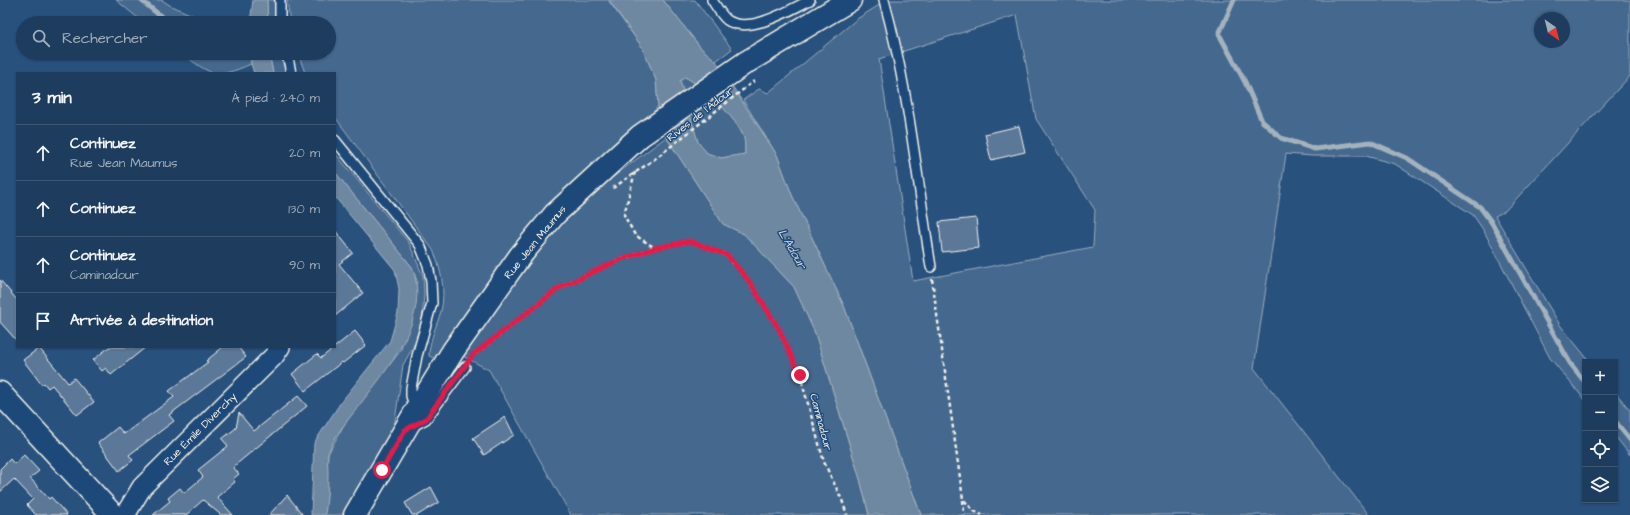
<!DOCTYPE html>
<html lang="fr">
<meta charset="utf-8">
<style>
:root{--surface:#1e3d5e;--page:#264464;--text:#f1f3f6;--muted:#a1aebc;--line:#3c5673}
body{margin:0;font-family:"Architects Daughter",sans-serif;background:var(--page);color:var(--text)}
.controls{position:absolute;right:12px;bottom:12px;display:grid;overflow:hidden;border-radius:0px;box-shadow:0 1px 3px #0004}
.controls button{width:36px;height:36px;display:grid;place-items:center;padding:0;border:0;border-bottom:1px solid var(--line);background:var(--surface);color:var(--text);font:20px sans-serif}
.compass{position:absolute;left:1534px;top:12px;width:36px;height:36px;border-radius:50%;background:var(--surface);box-shadow:0 1px 3px #0004;rotate:145deg}
.stop{position:absolute;width:12px;height:12px;margin:-9px;border:3px solid #e11d48;border-radius:50%;background:#fff}
.stop.end{background:#e11d48;border-color:#fff;box-shadow:0 1px 4px #0008}
.list{margin:0;padding:0;list-style:none}
h2{display:flex;justify-content:space-between;align-items:center;height:52px;margin:0;padding:0 16px;font-size:17px}
h2 small{font-size:13px;font-weight:400;color:var(--muted)}
.list li{display:grid;grid-template-columns:26px 1fr auto;gap:12px;align-items:center;box-sizing:border-box;height:56px;padding:0 16px;border-top:1px solid var(--line)}
.list b{display:block;font-size:15px;white-space:nowrap}
.list p{margin:0;font-size:13px;white-space:nowrap;color:var(--muted)}
.list em{font-size:13px;font-style:normal;color:var(--muted)}
.icon{flex:none;width:22px;height:22px;fill:none;stroke:currentColor;stroke-width:2;stroke-linecap:round;stroke-linejoin:round}
.map{position:relative;flex:none;width:1630px;height:515px;overflow:hidden}
.search{position:absolute;background:var(--surface);box-shadow:0 1px 3px #0004;left:16px;top:16px;width:320px;height:44px;display:flex;align-items:center;gap:10px;box-sizing:border-box;padding:0 14px;border-radius:22px;color:var(--muted);font-size:15px}
.panel{position:absolute;background:var(--surface);box-shadow:0 1px 3px #0004;left:16px;top:72px;width:320px;height:276px;border-radius:0px}
.map>svg:first-child{display:block}
.green{fill:#45688e;stroke:#9cacbb;fill-rule:evenodd}
.water{fill:#6e88a2;stroke:#a4b2be;fill-rule:evenodd}
.lines{fill:none;stroke-linecap:round;stroke-linejoin:round}
.stream{stroke:#a4b2be;stroke-width:5}
.building{fill:#5b7899;stroke:#f4f1e8}
.lane-casing{stroke:#f4f1e8;stroke-width:12}
.street-casing{stroke:#f4f1e8;stroke-width:22}
.secondary-casing{stroke:#f4f1e8;stroke-width:25}
.path{stroke:#f4f1e8;stroke-width:2.5;stroke-dasharray:4 3;stroke-linecap:butt}
.lane{stroke:#1f4a7a;stroke-width:9}
.street{stroke:#1f4a7a;stroke-width:19}
.secondary{stroke:#1f4a7a;stroke-width:22}
.route{stroke:#e11d48;stroke-width:5}
.labels{text-anchor:middle;dominant-baseline:central;stroke-width:3;stroke-linejoin:round;paint-order:stroke}
.street-label{font-size:11px;fill:#f4f1e8;stroke:#1f4a7a}
.water-label{font-size:12px;font-style:italic;fill:#d9dcda;stroke:#1f4a7a}
</style>
<div class="map">
<svg width="1630" height="515" viewBox="0 0 1630 515">
<rect width="100%" height="100%" fill="#28517e"/>
<filter id="ink" filterUnits="userSpaceOnUse"><feTurbulence type="fractalNoise" baseFrequency=".025" numOctaves="2"/><feDisplacementMap in="SourceGraphic" scale="8" xChannelSelector="R" yChannelSelector="G"/><feConvolveMatrix kernelMatrix="1 2 1 2 8 2 1 2 1" color-interpolation-filters="sRGB"/></filter>
<g filter="url(#ink)">
<g class="green">
<path d="M 116,0 L 162,0 L 171,6 L 202,19 L 236,23 L 144,23 Z"/>
<path d="M 267,0 L 274,0 L 276,23 L 268,23 Z"/>
<path d="M 287,0 L 608,0 L 642,47 L 656,80 L 658,106 L 652,114 L 620,140 L 541,214 L 481,293 L 436,359 L 429,356 C 429,340 437,326 441,311 C 446,290 441,269 433,250 L 335,117 L 335,73 L 305,73 L 298,53 L 329,53 L 329,23 L 290,23 Z"/>
<path d="M 663,0 L 695,0 L 732,49 L 716,61 L 701,48 Z"/>
<path d="M 887,0 L 1630,0 L 1630,76 L 1505,211 L 1495,216 L 1560,325 L 1590,362 L 1585,362 L 1585,400 L 1550,358 L 1484,231 L 1473,215 L 1395,164 L 1366,156 L 1312,156 L 1286,154 L 1254,368 L 1369,515 L 921,515 L 844,306 L 792,195 L 777,155 L 743,100 L 759,89 L 768,93 L 857,19 ZM 1017,15 L 1036,119 L 1095,210 L 1093,247 L 913,281 L 879,59 ZM 1540,18 L 1564,18 L 1564,42 L 1540,42 Z"/>
<path d="M 181,53 L 250,53 L 251,64 C 214,80 212,75 181,53 Z"/>
<path d="M 269,53 L 280,53 L 286,73 L 273,73 Z"/>
<path d="M 685,77 C 704,87 737,118 744,138 C 745,143 745,149 745,154 L 721,158 L 707,153 L 698,142 L 680,81 Z"/>
<path d="M 666,137 L 723,224 L 744,234 L 794,287 L 815,333 L 860,479 L 869,515 L 571,515 L 489,370 L 461,355 L 556,229 L 609,180 Z"/>
<path d="M 335,153 L 409,243 L 423,276 L 424,294 L 422,320 L 413,347 L 403,365 L 393,435 L 342,515 L 325,515 L 328,454 L 345,423 L 401,350 L 417,281 L 412,267 L 335,172 Z"/>
<path d="M 1615,392 L 1630,410 L 1630,455 L 1615,436 Z"/>
</g>
<g class="water">
<path d="M 253,0 L 267,0 L 268,23 L 250,23 Z"/>
<path d="M 609,0 L 663,0 L 701,48 L 716,61 L 777,155 L 792,195 L 844,306 L 921,515 L 869,515 L 860,479 L 815,333 L 794,287 L 744,234 L 723,224 L 666,137 L 658,106 L 656,80 L 642,47 ZM 685,77 C 704,87 737,118 744,138 C 745,143 745,149 745,154 L 721,158 L 707,153 L 698,142 L 680,81 Z"/>
<path d="M 251,53 L 269,53 L 273,73 L 254,73 L 251,64 Z"/>
<path d="M 335,172 L 412,267 C 431,317 390,366 361,403 C 350,418 333,436 328,454 C 327,459 328,467 328,472 C 328,487 327,501 325,515 L 311,515 L 314,443 L 341,402 L 390,341 L 398,313 L 399,289 L 395,270 L 335,197 Z"/>
</g>
<g class="lines">
<g class="stream">
<path d="M 141,0 L 169,23"/>
<path d="M 1234,0 L 1219,34 L 1245,82 L 1262,121 L 1281,138 L 1315,149 L 1370,142 L 1407,158 L 1480,207 L 1492,223 L 1570,363 L 1585,382"/>
<path d="M 1615,421 L 1630,440"/>
</g>
</g>
<g class="building">
<path d="M 1019,126 L 1025,152 L 991,160 L 985,134 Z"/>
<path d="M 976,218 L 979,248 L 942,252 L 939,222 Z"/>
<path d="M 335,230 L 353,253 L 339,264 L 363,293 L 335,316 Z"/>
<path d="M 0,280 L 17,300 L 17,341 L 0,322 Z"/>
<path d="M 355,331 L 366,345 L 343,363 L 342,362 L 305,391 L 292,374 L 317,354 L 321,358 Z"/>
<path d="M 109,347 L 146,347 L 111,375 L 106,368 L 102,371 L 93,360 Z"/>
<path d="M 223,347 L 238,347 L 246,357 L 169,415 L 174,421 L 129,455 L 133,460 L 119,471 L 98,443 L 118,427 L 124,434 L 174,397 L 169,391 L 208,362 L 206,361 Z"/>
<path d="M 39,348 L 68,383 L 74,378 L 94,402 L 77,415 L 52,385 L 48,388 L 44,383 L 42,385 L 23,360 Z"/>
<path d="M 298,396 L 307,406 L 233,467 L 239,474 L 233,479 L 235,482 L 217,497 L 233,515 L 221,515 L 203,500 L 186,515 L 153,515 L 170,501 L 168,498 L 180,488 L 184,493 L 203,477 L 198,470 L 228,446 L 222,439 L 236,428 L 239,413 L 254,431 Z"/>
<path d="M 505,417 L 514,435 L 484,455 L 473,438 Z"/>
<path d="M 24,455 L 39,471 L 30,478 L 49,499 L 51,497 L 67,515 L 36,515 L 27,505 L 33,499 L 14,479 L 0,492 L 0,469 L 10,459 L 14,464 Z"/>
<path d="M 431,487 L 439,502 L 418,515 L 412,515 L 405,503 Z"/>
<path d="M 287,495 L 303,515 L 269,515 Z"/>
</g>
<g class="lines">
<g class="lane-casing">
<g id="lane">
<path d="M 280,0 L 280,23"/>
<path d="M 712,0 C 716,6 721,15 727,20 C 749,35 790,10 810,0"/>
<path d="M 884,0 C 908,86 917,178 931,267"/>
<path d="M 287,53 L 291,73"/>
<path d="M 335,140 L 420,245 L 428,265 L 431,281 L 432,303 L 417,356 L 411,388 L 411,396 L 415,409"/>
<path d="M 413,426 L 426,419 L 465,367"/>
</g>
</g>
<g class="street-casing">
<path id="street" d="M 125,515 L 142,487 L 274,356 L 280,347"/>
</g>
<g class="secondary-casing">
<g id="secondary">
<path d="M 0,393 L 113,515"/>
<path d="M 355,515 L 416,411 L 453,351 L 520,256 L 555,214 L 640,136 L 745,63 L 850,0"/>
</g>
</g>
<g class="path">
<path d="M 635,172 L 624,215 L 635,235 L 655,248"/>
<path d="M 613,188 L 656,158 L 754,81"/>
<path d="M 932,279 L 963,499 L 974,511 L 982,515"/>
<path d="M 475,354 L 559,288 L 619,260 L 655,248 L 690,241 L 727,255 L 749,281 L 779,329 L 800,375 L 824,462 L 842,500 L 847,515"/>
<path d="M 963,500 L 964,515"/>
</g>
<use href="#lane" class="lane"/>
<use href="#street" class="street"/>
<use href="#secondary" class="secondary"/>
</g>
</g>
<g class="lines" filter="url(#ink)">
<path class="route" d="M 382,470 L 405,430 L 426,419 L 473,355 L 559,288 L 619,260 L 655,248 L 690,241 L 727,255 L 749,281 L 779,329 L 800,375"/>
</g>
<g class="labels">
<g class="street-label">
<text transform="translate(700 114) rotate(-38)">Rives de l'Adour</text>
<text transform="translate(535 242) rotate(-51)">Rue Jean Maumus</text>
<text transform="translate(821 422) rotate(75)">Caminadour</text>
<text transform="translate(200 429) rotate(-45)">Rue Émile Diverchy</text>
</g>
<g class="water-label">
<text transform="translate(792 249) rotate(60)">L'Adour</text>
</g>
</g>
</svg>
<div class="controls">
<button>+</button>
<button>−</button>
<button><svg class="icon" aria-label="locate" viewBox="0 0 24 24"><circle cx="12" cy="12" r="6"/><path d="M12 2v4M12 18v4M2 12h4M18 12h4"/></svg></button>
<button><svg class="icon" aria-label="layers" viewBox="0 0 24 24"><path d="M12 4l9 5-9 5-9-5zM3 14l9 5 9-5"/></svg></button>
</div>
<svg class="compass" viewBox="-18 -18 36 36"><path d="M0-13l5 13h-10z" fill="#e53935"/><path d="M0 13l5-13h-10z" fill="#a1aebc"/></svg>
<div class="stop" style="left:382px;top:470px"></div>
<div class="stop end" style="left:800px;top:375px"></div>
<div class="search"><svg class="icon" aria-label="search" viewBox="0 0 24 24"><circle cx="10" cy="10" r="6"/><path d="M15 15l6 6"/></svg>Rechercher</div>
<section class="panel">
<h2>3 min<small>À pied · 240 m</small></h2>
<ul class="list">
<li><svg class="icon" aria-label="ahead" viewBox="0 0 24 24"><path d="M12 20V5M6 11l6-6 6 6"/></svg><div><b>Continuez</b><p>Rue Jean Maumus</p></div><em>20 m</em></li>
<li><svg class="icon" aria-label="ahead" viewBox="0 0 24 24"><path d="M12 20V5M6 11l6-6 6 6"/></svg><div><b>Continuez</b></div><em>130 m</em></li>
<li><svg class="icon" aria-label="ahead" viewBox="0 0 24 24"><path d="M12 20V5M6 11l6-6 6 6"/></svg><div><b>Continuez</b><p>Caminadour</p></div><em>90 m</em></li>
<li><svg class="icon" aria-label="arrive" viewBox="0 0 24 24"><path d="M6 21V4h12l-3 4 3 4H6"/></svg><div><b>Arrivée à destination</b></div></li>
</ul>
</section>
</div>
